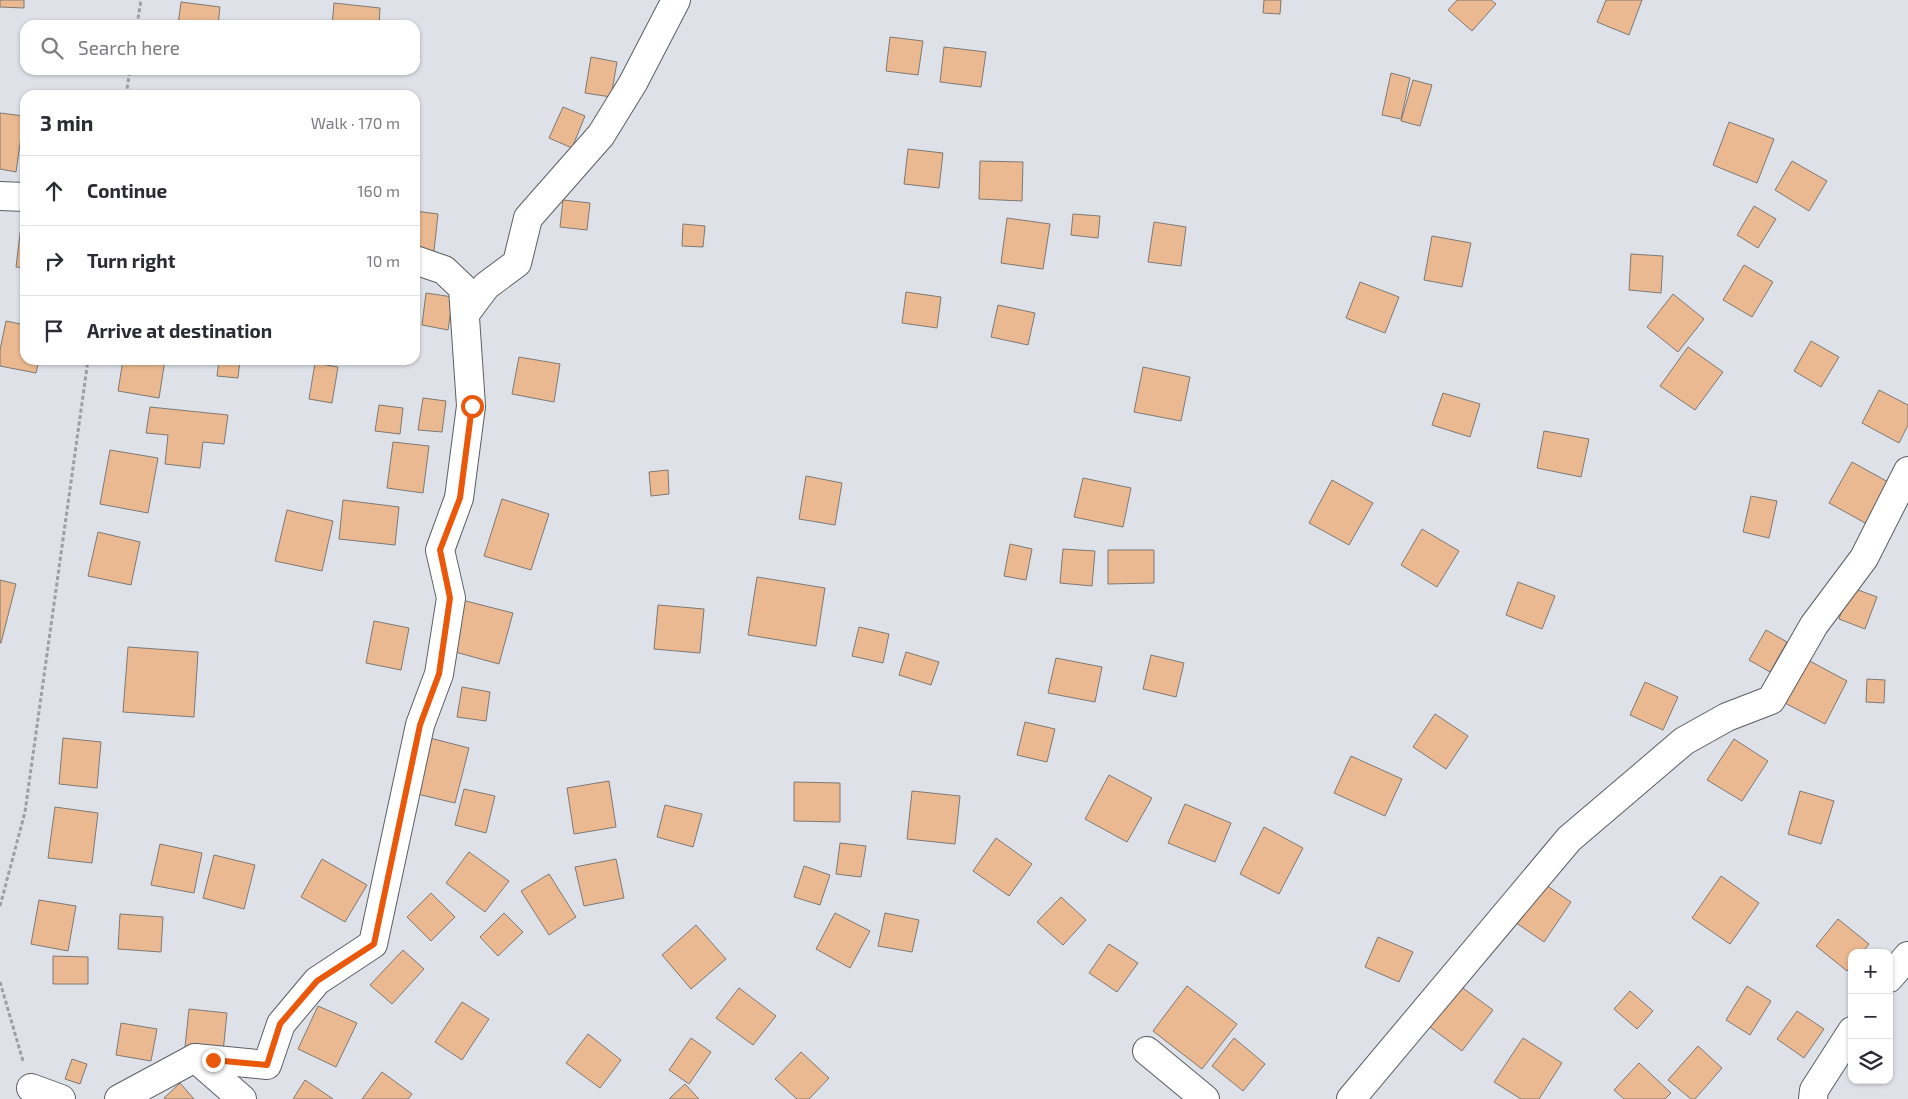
<!DOCTYPE html>
<meta charset="utf-8">
<style>
:root{--surface:#fff;--page:#f2f2f3;--text:#2b2b33;--muted:#7c7c81;--line:#e1e1e2}
body{margin:0;font-family:"Exo 2",sans-serif;background:var(--page);color:var(--text)}
.controls{position:absolute;right:15px;bottom:15px;display:grid;overflow:hidden;border-radius:10px;box-shadow:0 1px 4px #0004}
.controls button{width:45px;height:45px;display:grid;place-items:center;padding:0;border:0;border-bottom:1px solid var(--line);background:var(--surface);color:var(--text);font:25px sans-serif}
.stop{position:absolute;width:15px;height:15px;margin:-11px;border:4px solid #ea580c;border-radius:50%;background:#fff}
.stop.end{background:#ea580c;border-color:#fff;box-shadow:0 1px 5px #0008}
.list{margin:0;padding:0;list-style:none}
h2{display:flex;justify-content:space-between;align-items:center;height:65px;margin:0;padding:0 20px;font-size:21px}
h2 small{font-size:16px;font-weight:400;color:var(--muted)}
.list li{display:grid;grid-template-columns:32px 1fr auto;gap:15px;align-items:center;box-sizing:border-box;height:70px;padding:0 20px;border-top:1px solid var(--line)}
.list b{display:block;font-size:19px;white-space:nowrap}
.list em{font-size:16px;font-style:normal;color:var(--muted)}
.icon{flex:none;width:28px;height:28px;fill:none;stroke:currentColor;stroke-width:2;stroke-linecap:round;stroke-linejoin:round}
.map{position:relative;flex:none;width:1908px;height:1099px;overflow:hidden}
.search{position:absolute;background:var(--surface);box-shadow:0 1px 4px #0004;left:20px;top:20px;width:400px;height:55px;display:flex;align-items:center;gap:12px;box-sizing:border-box;padding:0 18px;border-radius:15px;color:var(--muted);font-size:19px}
.panel{position:absolute;background:var(--surface);box-shadow:0 1px 4px #0004;left:20px;top:90px;width:400px;height:275px;border-radius:15px}
.map>svg:first-child{display:block}
.building{fill:#eab991;stroke:#7e7974}
.lines{fill:none;stroke-linecap:round;stroke-linejoin:round}
.minor-casing{stroke:#5b5f64;stroke-width:30}
.path{stroke:#9c9fa3;stroke-width:3;stroke-dasharray:4 2.5;stroke-linecap:butt}
.minor{stroke:#fff;stroke-width:28}
.route{stroke:#ea580c;stroke-width:6}
</style>
<div class="map">
<svg width="1908" height="1099" viewBox="0 0 1908 1099">
<rect width="100%" height="100%" fill="#dee2e8"/>
<g class="building">
<path d="M 0,0 L 24,0 L 24,8 L 0,7 Z"/>
<path d="M 1264,0 L 1281,0 L 1280,14 L 1263,13 Z"/>
<path d="M 1457,0 L 1491,0 L 1496,4 L 1472,31 L 1448,10 Z"/>
<path d="M 1606,0 L 1642,0 L 1629,35 L 1597,22 Z"/>
<path d="M 181,2 L 220,7 L 218,25 L 178,25 Z"/>
<path d="M 334,3 L 380,8 L 379,25 L 332,25 Z"/>
<path d="M 890,37 L 923,41 L 918,75 L 886,71 Z"/>
<path d="M 944,47 L 986,52 L 981,87 L 940,82 Z"/>
<path d="M 591,57 L 617,62 L 611,97 L 585,93 Z"/>
<path d="M 1391,73 L 1410,78 L 1401,119 L 1382,115 Z"/>
<path d="M 1413,80 L 1432,85 L 1420,126 L 1401,121 Z"/>
<path d="M 563,107 L 585,116 L 572,148 L 549,138 Z"/>
<path d="M 0,113 L 24,116 L 16,172 L 0,169 Z"/>
<path d="M 1729,122 L 1774,139 L 1757,183 L 1713,165 Z"/>
<path d="M 908,149 L 943,153 L 939,188 L 904,184 Z"/>
<path d="M 980,161 L 1023,162 L 1022,201 L 979,199 Z"/>
<path d="M 1792,161 L 1827,181 L 1809,211 L 1775,190 Z"/>
<path d="M 563,200 L 590,203 L 587,230 L 560,227 Z"/>
<path d="M 1754,206 L 1776,219 L 1758,248 L 1737,235 Z"/>
<path d="M 415,211 L 438,214 L 434,251 L 415,249 Z"/>
<path d="M 1073,214 L 1100,216 L 1098,238 L 1071,235 Z"/>
<path d="M 1007,218 L 1050,224 L 1043,269 L 1001,263 Z"/>
<path d="M 1154,222 L 1186,227 L 1181,266 L 1148,262 Z"/>
<path d="M 683,224 L 705,226 L 703,247 L 682,246 Z"/>
<path d="M 21,226 L 25,227 L 25,268 L 16,267 Z"/>
<path d="M 1432,236 L 1471,243 L 1462,287 L 1424,280 Z"/>
<path d="M 1631,254 L 1663,256 L 1661,293 L 1629,290 Z"/>
<path d="M 1744,265 L 1773,282 L 1752,317 L 1723,300 Z"/>
<path d="M 1360,282 L 1399,297 L 1385,333 L 1346,318 Z"/>
<path d="M 906,292 L 941,297 L 937,328 L 902,323 Z"/>
<path d="M 426,293 L 453,297 L 448,330 L 422,325 Z"/>
<path d="M 1673,294 L 1704,319 L 1678,352 L 1647,327 Z"/>
<path d="M 998,305 L 1035,313 L 1028,345 L 991,337 Z"/>
<path d="M 6,321 L 25,325 L 25,360 L 39,360 L 36,373 L 0,366 L 0,350 Z"/>
<path d="M 1811,341 L 1839,357 L 1821,387 L 1794,371 Z"/>
<path d="M 1688,347 L 1723,372 L 1695,410 L 1660,386 Z"/>
<path d="M 519,357 L 560,364 L 554,402 L 512,394 Z"/>
<path d="M 123,360 L 165,360 L 159,398 L 118,391 Z"/>
<path d="M 219,360 L 240,360 L 238,378 L 217,376 Z"/>
<path d="M 315,363 L 338,367 L 332,403 L 309,399 Z"/>
<path d="M 1143,367 L 1190,377 L 1181,421 L 1134,412 Z"/>
<path d="M 1879,390 L 1908,405 L 1908,425 L 1899,443 L 1862,423 Z"/>
<path d="M 1443,393 L 1480,404 L 1470,437 L 1432,425 Z"/>
<path d="M 423,398 L 446,401 L 442,432 L 418,430 Z"/>
<path d="M 379,405 L 403,408 L 400,434 L 375,431 Z"/>
<path d="M 150,407 L 228,415 L 224,444 L 203,442 L 200,468 L 165,464 L 168,435 L 146,433 Z"/>
<path d="M 1544,431 L 1589,439 L 1581,477 L 1537,468 Z"/>
<path d="M 393,442 L 429,446 L 423,493 L 387,488 Z"/>
<path d="M 110,450 L 158,458 L 148,513 L 100,504 Z"/>
<path d="M 1852,462 L 1890,483 L 1867,524 L 1829,503 Z"/>
<path d="M 668,470 L 669,494 L 651,496 L 649,472 Z"/>
<path d="M 806,476 L 842,483 L 835,525 L 799,519 Z"/>
<path d="M 1083,478 L 1131,488 L 1123,527 L 1074,517 Z"/>
<path d="M 1332,480 L 1373,503 L 1349,545 L 1309,523 Z"/>
<path d="M 1751,496 L 1777,501 L 1769,538 L 1743,532 Z"/>
<path d="M 502,499 L 549,514 L 531,570 L 484,556 Z"/>
<path d="M 343,500 L 399,507 L 395,545 L 339,539 Z"/>
<path d="M 287,510 L 333,521 L 322,571 L 275,561 Z"/>
<path d="M 1422,529 L 1459,551 L 1437,587 L 1401,565 Z"/>
<path d="M 98,532 L 140,542 L 131,585 L 88,576 Z"/>
<path d="M 1010,544 L 1032,549 L 1026,580 L 1004,576 Z"/>
<path d="M 1063,549 L 1095,551 L 1092,586 L 1060,583 Z"/>
<path d="M 1108,550 L 1154,550 L 1154,583 L 1108,584 Z"/>
<path d="M 757,577 L 825,588 L 816,646 L 748,635 Z"/>
<path d="M 0,580 L 16,584 L 1,643 L 0,643 Z"/>
<path d="M 1518,582 L 1555,596 L 1542,629 L 1506,615 Z"/>
<path d="M 1850,587 L 1877,597 L 1865,629 L 1839,619 Z"/>
<path d="M 462,600 L 513,613 L 499,664 L 448,650 Z"/>
<path d="M 658,605 L 704,609 L 700,653 L 654,649 Z"/>
<path d="M 374,621 L 409,628 L 401,670 L 366,663 Z"/>
<path d="M 859,627 L 889,634 L 883,663 L 852,656 Z"/>
<path d="M 1766,630 L 1787,642 L 1770,672 L 1749,660 Z"/>
<path d="M 128,647 L 198,652 L 194,717 L 123,712 Z"/>
<path d="M 906,652 L 939,662 L 931,685 L 899,675 Z"/>
<path d="M 1151,655 L 1184,663 L 1176,697 L 1143,689 Z"/>
<path d="M 1056,658 L 1102,667 L 1095,702 L 1048,693 Z"/>
<path d="M 1806,659 L 1847,681 L 1825,724 L 1783,702 Z"/>
<path d="M 1867,679 L 1885,680 L 1884,703 L 1866,702 Z"/>
<path d="M 1645,682 L 1678,697 L 1663,730 L 1630,715 Z"/>
<path d="M 462,687 L 490,692 L 486,721 L 457,717 Z"/>
<path d="M 1435,714 L 1468,736 L 1446,769 L 1413,747 Z"/>
<path d="M 1025,722 L 1055,729 L 1047,762 L 1017,755 Z"/>
<path d="M 426,737 L 469,748 L 455,803 L 413,793 Z"/>
<path d="M 63,738 L 101,742 L 97,788 L 59,784 Z"/>
<path d="M 1734,739 L 1768,761 L 1742,801 L 1707,780 Z"/>
<path d="M 1351,756 L 1402,779 L 1385,816 L 1334,793 Z"/>
<path d="M 1109,775 L 1152,798 L 1127,842 L 1085,819 Z"/>
<path d="M 609,781 L 616,827 L 574,834 L 567,788 Z"/>
<path d="M 794,782 L 840,783 L 840,822 L 794,821 Z"/>
<path d="M 464,789 L 495,796 L 486,833 L 455,825 Z"/>
<path d="M 912,791 L 960,796 L 955,844 L 907,839 Z"/>
<path d="M 1800,791 L 1834,801 L 1821,844 L 1788,834 Z"/>
<path d="M 1185,804 L 1231,823 L 1215,862 L 1168,843 Z"/>
<path d="M 665,805 L 702,814 L 693,847 L 657,837 Z"/>
<path d="M 55,807 L 98,813 L 92,863 L 48,858 Z"/>
<path d="M 1264,827 L 1303,848 L 1279,894 L 1240,874 Z"/>
<path d="M 996,838 L 1032,864 L 1009,896 L 973,871 Z"/>
<path d="M 840,843 L 866,846 L 861,877 L 836,874 Z"/>
<path d="M 160,844 L 202,853 L 194,893 L 151,885 Z"/>
<path d="M 469,852 L 509,881 L 485,912 L 446,883 Z"/>
<path d="M 214,855 L 255,865 L 244,909 L 203,898 Z"/>
<path d="M 322,859 L 367,885 L 345,922 L 301,897 Z"/>
<path d="M 616,859 L 624,898 L 584,906 L 575,867 Z"/>
<path d="M 804,866 L 830,875 L 820,905 L 794,897 Z"/>
<path d="M 549,874 L 576,917 L 549,935 L 521,891 Z"/>
<path d="M 1721,876 L 1759,903 L 1730,944 L 1692,918 Z"/>
<path d="M 1540,881 L 1571,902 L 1544,942 L 1512,920 Z"/>
<path d="M 431,893 L 455,917 L 431,941 L 407,917 Z"/>
<path d="M 1061,897 L 1086,920 L 1063,945 L 1037,922 Z"/>
<path d="M 39,900 L 76,906 L 68,951 L 31,944 Z"/>
<path d="M 504,913 L 523,932 L 498,956 L 480,937 Z"/>
<path d="M 835,913 L 870,931 L 850,968 L 816,949 Z"/>
<path d="M 885,913 L 919,920 L 912,952 L 878,946 Z"/>
<path d="M 120,914 L 163,917 L 161,952 L 118,949 Z"/>
<path d="M 1838,919 L 1869,944 L 1862,953 L 1852,953 L 1852,965 L 1847,971 L 1816,946 Z"/>
<path d="M 696,925 L 726,959 L 691,989 L 662,955 Z"/>
<path d="M 1378,937 L 1413,952 L 1399,982 L 1365,967 Z"/>
<path d="M 1109,944 L 1138,963 L 1117,992 L 1089,973 Z"/>
<path d="M 403,950 L 424,969 L 392,1004 L 370,985 Z"/>
<path d="M 53,956 L 88,957 L 88,984 L 53,984 Z"/>
<path d="M 1456,983 L 1493,1010 L 1462,1051 L 1426,1024 Z"/>
<path d="M 1187,986 L 1237,1024 L 1202,1069 L 1153,1031 Z"/>
<path d="M 1747,986 L 1771,1001 L 1750,1035 L 1726,1020 Z"/>
<path d="M 739,988 L 776,1016 L 753,1045 L 716,1018 Z"/>
<path d="M 1630,991 L 1653,1011 L 1637,1029 L 1614,1009 Z"/>
<path d="M 462,1002 L 489,1019 L 462,1060 L 435,1042 Z"/>
<path d="M 318,1006 L 357,1023 L 336,1067 L 298,1049 Z"/>
<path d="M 189,1009 L 227,1013 L 223,1052 L 185,1047 Z"/>
<path d="M 1797,1011 L 1824,1029 L 1804,1058 L 1777,1039 Z"/>
<path d="M 121,1023 L 157,1029 L 151,1061 L 116,1055 Z"/>
<path d="M 588,1034 L 621,1060 L 600,1088 L 566,1063 Z"/>
<path d="M 691,1038 L 711,1052 L 689,1084 L 669,1070 Z"/>
<path d="M 1234,1038 L 1265,1064 L 1243,1091 L 1212,1066 Z"/>
<path d="M 1523,1038 L 1562,1063 L 1539,1099 L 1521,1099 L 1494,1082 Z"/>
<path d="M 1698,1046 L 1722,1068 L 1695,1099 L 1691,1099 L 1668,1080 Z"/>
<path d="M 801,1052 L 829,1078 L 809,1099 L 797,1099 L 775,1079 Z"/>
<path d="M 72,1059 L 87,1064 L 80,1084 L 65,1079 Z"/>
<path d="M 1639,1063 L 1671,1093 L 1665,1099 L 1624,1099 L 1614,1090 Z"/>
<path d="M 382,1072 L 412,1094 L 408,1099 L 362,1099 Z"/>
<path d="M 305,1080 L 333,1099 L 293,1099 Z"/>
<path d="M 180,1083 L 194,1099 L 166,1099 L 164,1098 Z"/>
<path d="M 685,1084 L 699,1099 L 669,1099 Z"/>
</g>
<g class="lines">
<g class="minor-casing">
<g id="minor">
<path d="M 0,196 L 25,197"/>
<path d="M 465,314 L 486,286 L 517,263 L 528,218 L 601,135 L 633,83 L 676,0"/>
<path d="M 1889,978 L 1908,956"/>
<path d="M 1147,1051 L 1205,1099"/>
<path d="M 195,1058 L 267,1065 L 281,1024 L 317,981 L 373,944 L 420,725 L 439,674 L 451,598 L 440,550 L 459,498 L 471,406 L 463,288 L 444,270 L 415,260"/>
<path d="M 31,1088 L 61,1099"/>
<path d="M 119,1099 L 195,1058 L 242,1099"/>
<path d="M 1351,1099 L 1569,839 L 1684,741 L 1727,717 L 1771,700 L 1814,625 L 1864,558 L 1908,471"/>
<path d="M 1813,1099 L 1814,1090 L 1852,1031"/>
</g>
</g>
<g class="path">
<path d="M 137,25 L 141,0"/>
<path d="M 126,95 L 130,70"/>
<path d="M 0,906 L 25,812 L 88,360"/>
<path d="M 0,982 L 23,1061"/>
</g>
<use href="#minor" class="minor"/>
</g>
<g class="lines">
<path class="route" d="M 213,1060 L 267,1065 L 280,1024 L 317,981 L 374,944 L 420,725 L 439,674 L 450,598 L 440,550 L 460,498 L 472,406"/>
</g>
</svg>
<div class="controls">
<button>+</button>
<button>−</button>
<button><svg class="icon" aria-label="layers" viewBox="0 0 24 24"><path d="M12 4l9 5-9 5-9-5zM3 14l9 5 9-5"/></svg></button>
</div>
<div class="stop" style="left:472px;top:406px"></div>
<div class="stop end" style="left:213px;top:1060px"></div>
<div class="search"><svg class="icon" aria-label="search" viewBox="0 0 24 24"><circle cx="10" cy="10" r="6"/><path d="M15 15l6 6"/></svg>Search here</div>
<section class="panel">
<h2>3 min<small>Walk · 170 m</small></h2>
<ul class="list">
<li><svg class="icon" aria-label="ahead" viewBox="0 0 24 24"><path d="M12 20V5M6 11l6-6 6 6"/></svg><div><b>Continue</b></div><em>160 m</em></li>
<li><svg class="icon" aria-label="right" viewBox="0 0 24 24"><path d="M7 20v-9h11M14 6l5 5-5 5"/></svg><div><b>Turn right</b></div><em>10 m</em></li>
<li><svg class="icon" aria-label="arrive" viewBox="0 0 24 24"><path d="M6 21V4h12l-3 4 3 4H6"/></svg><div><b>Arrive at destination</b></div></li>
</ul>
</section>
</div>
